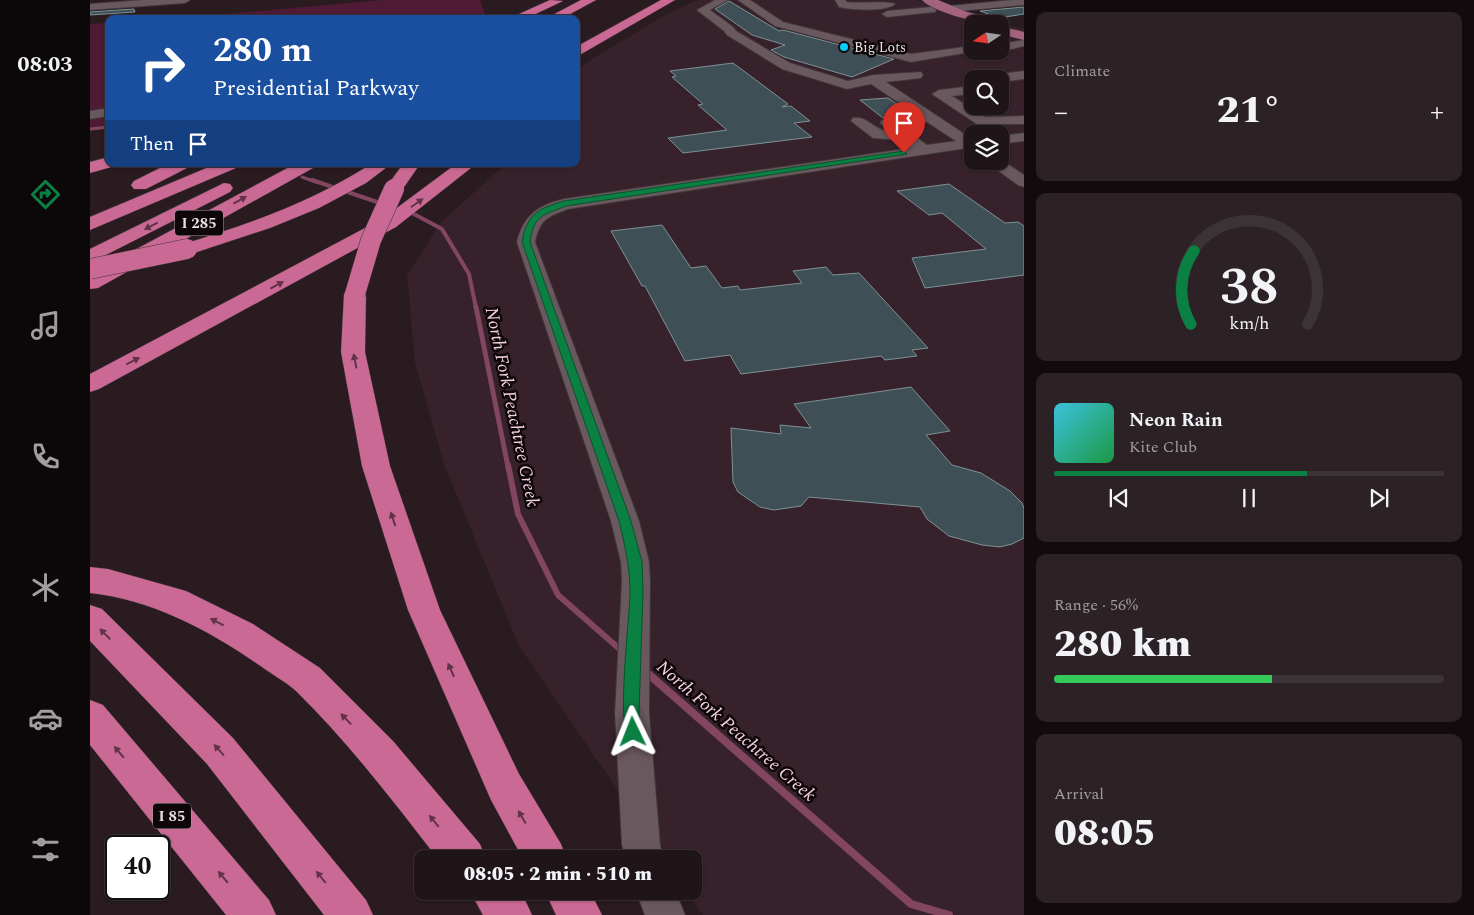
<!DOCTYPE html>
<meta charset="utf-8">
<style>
body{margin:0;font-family:Spectral,serif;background:#2c2125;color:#f1f3f6;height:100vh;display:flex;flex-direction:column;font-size:19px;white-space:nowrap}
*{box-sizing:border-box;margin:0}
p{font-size:16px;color:#a19ea2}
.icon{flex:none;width:28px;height:28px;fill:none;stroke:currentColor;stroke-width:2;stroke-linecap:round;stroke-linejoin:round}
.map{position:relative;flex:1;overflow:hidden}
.details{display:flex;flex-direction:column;gap:12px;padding:12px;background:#110b0d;width:450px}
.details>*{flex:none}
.hud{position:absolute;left:15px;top:15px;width:475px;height:152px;border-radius:10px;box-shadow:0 1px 4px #0004,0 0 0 1px #3c3337;background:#1a4fa0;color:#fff;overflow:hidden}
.needle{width:32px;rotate:257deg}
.fabs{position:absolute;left:874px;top:15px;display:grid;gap:10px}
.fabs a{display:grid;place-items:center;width:45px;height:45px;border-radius:10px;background:#1f1418;box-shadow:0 1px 4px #0004,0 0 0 1px #3c3337;font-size:25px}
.speed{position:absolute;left:15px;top:835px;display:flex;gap:10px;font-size:25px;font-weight:700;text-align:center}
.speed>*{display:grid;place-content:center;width:65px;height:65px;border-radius:50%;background:#1f1418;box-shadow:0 1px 4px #0004,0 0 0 1px #3c3337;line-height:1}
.speed .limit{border:2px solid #111;border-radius:8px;background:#fff;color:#111}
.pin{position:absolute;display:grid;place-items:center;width:42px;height:42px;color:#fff;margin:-51px -21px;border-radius:50% 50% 50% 0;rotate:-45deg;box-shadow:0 0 5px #0007}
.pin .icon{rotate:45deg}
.me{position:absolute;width:55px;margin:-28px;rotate:358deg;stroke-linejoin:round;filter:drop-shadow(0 0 4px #0008)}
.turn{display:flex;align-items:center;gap:18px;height:105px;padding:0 25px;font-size:22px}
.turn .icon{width:65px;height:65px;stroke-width:2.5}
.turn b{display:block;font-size:35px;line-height:42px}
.then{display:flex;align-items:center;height:48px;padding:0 25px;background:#0003;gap:10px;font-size:19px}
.big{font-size:38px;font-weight:800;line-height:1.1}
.details .card{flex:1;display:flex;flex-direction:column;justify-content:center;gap:8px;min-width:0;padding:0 18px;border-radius:10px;background:#2c2125}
.details .dial{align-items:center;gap:0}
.dial svg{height:130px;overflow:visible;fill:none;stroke:#3c3337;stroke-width:7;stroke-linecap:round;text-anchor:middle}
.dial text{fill:#f1f3f6;stroke:none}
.song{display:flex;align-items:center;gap:15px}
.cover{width:60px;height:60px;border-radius:8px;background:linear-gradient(135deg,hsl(190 70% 55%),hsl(140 70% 35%))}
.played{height:5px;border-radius:2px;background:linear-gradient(90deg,#0b8043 65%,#3c3337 65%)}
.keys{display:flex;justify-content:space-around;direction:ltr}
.heat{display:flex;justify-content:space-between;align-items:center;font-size:28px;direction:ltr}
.charge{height:8px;border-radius:4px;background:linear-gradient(90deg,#34c759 56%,#3c3337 0)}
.trip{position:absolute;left:324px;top:850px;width:288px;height:50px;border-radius:10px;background:#1f1418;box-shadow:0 1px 4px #0004,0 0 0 1px #3c3337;font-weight:800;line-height:50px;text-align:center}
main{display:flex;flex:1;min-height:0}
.dock{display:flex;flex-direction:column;width:90px;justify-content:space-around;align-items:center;background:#0c080a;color:#a19ea2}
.dock .icon{width:35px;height:35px}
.dock .active{color:#0b8043}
.dock b{font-size:22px;color:#f1f3f6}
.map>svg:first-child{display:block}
.built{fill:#37222b;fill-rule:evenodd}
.green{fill:#4f1b34}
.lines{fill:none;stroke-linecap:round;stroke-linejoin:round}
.stream-far4{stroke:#824660;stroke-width:3}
.stream-far3{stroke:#824660;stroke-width:4}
.stream-far2{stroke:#824660;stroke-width:5}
.stream-far1{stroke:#824660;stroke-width:6}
.stream{stroke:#824660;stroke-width:8}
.building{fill:#3e4f56;stroke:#7e9198}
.minor-casing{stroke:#41363a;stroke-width:2}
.major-casing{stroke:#41363a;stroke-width:1}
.highway-casing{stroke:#41363a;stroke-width:1}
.minor{fill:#69585e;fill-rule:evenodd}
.major{fill:#a3627e;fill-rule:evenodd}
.highway{fill:#ca6994;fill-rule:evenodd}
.highway-bridge-casing{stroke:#41363a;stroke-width:21;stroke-linecap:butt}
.highway-bridge{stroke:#ca6994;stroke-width:20}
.oneway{fill:#623348}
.route{fill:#0b8043;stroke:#07532c}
.poi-dot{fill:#07cbf9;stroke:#0d070a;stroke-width:2}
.labels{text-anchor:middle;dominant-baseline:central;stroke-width:5;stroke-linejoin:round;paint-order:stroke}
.far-poi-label{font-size:14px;fill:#eadfe3;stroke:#0d070a;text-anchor:start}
.shield{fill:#0d070a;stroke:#a89ea2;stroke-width:1}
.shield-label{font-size:15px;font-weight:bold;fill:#eadfe3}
.water-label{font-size:18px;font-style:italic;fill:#f6cfdd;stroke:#0d070a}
</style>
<main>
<nav class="dock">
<b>08:03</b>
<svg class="icon active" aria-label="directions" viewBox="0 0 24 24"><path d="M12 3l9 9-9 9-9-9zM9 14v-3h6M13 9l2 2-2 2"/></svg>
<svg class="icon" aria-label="music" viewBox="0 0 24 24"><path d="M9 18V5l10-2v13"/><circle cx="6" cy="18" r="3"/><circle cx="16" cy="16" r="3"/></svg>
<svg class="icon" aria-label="phone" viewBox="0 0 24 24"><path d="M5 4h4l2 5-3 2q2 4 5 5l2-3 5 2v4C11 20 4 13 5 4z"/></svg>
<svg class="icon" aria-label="climate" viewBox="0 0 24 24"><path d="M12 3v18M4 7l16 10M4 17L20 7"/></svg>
<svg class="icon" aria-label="car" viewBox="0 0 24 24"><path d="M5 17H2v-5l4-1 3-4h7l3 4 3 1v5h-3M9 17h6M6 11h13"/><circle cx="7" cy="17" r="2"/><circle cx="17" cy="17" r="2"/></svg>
<svg class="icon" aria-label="filters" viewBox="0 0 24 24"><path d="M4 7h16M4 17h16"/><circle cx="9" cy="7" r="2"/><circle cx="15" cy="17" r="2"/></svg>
</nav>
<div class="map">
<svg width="934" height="915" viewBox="0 0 934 915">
<rect width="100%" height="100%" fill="#291b20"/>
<path class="built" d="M 608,0 L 826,0 L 878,17 L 909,24 L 882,24 L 882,51 L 910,51 L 910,24 L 934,29 L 934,915 L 613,915 L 597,891 L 602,891 L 602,859 L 575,859 L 429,646 L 354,464 L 325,362 L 317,275 L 352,221 L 416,164 L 486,164 L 486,71 L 505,57 L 584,10 ZM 882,79 L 910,79 L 910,106 L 882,106 ZM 882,134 L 910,134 L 910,161 L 882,161 Z"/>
<g class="green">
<path d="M 291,0 L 390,0 L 397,19 L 79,19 Z"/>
<path d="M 19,23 L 19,127 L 0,131 L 0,24 Z"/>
</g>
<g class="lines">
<g class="stream-far4">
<path d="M 0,129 L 19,127"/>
<path d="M 212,177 L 226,182"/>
</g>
<g class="stream-far3">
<path d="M 222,180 L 293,204"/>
<path d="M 322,213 L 352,229 L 379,274 L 386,308"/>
</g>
<path class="stream-far2" d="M 386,307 L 418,467"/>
<path class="stream-far1" d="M 418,465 L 428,514 L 468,595 L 533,652"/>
<path class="stream" d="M 555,671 L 821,904 L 859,915"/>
</g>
<g class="building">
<path d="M 639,1 L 689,31 L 693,30 L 804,59 L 762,77 L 694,57 L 681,50 L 695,45 L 662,35 L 625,9 Z"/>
<path d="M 934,7 L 934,14 L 909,18 L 890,11 Z"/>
<path d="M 44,9 L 45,12 L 0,15 L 0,12 Z"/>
<path d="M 643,63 L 698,104 L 692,107 L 701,106 L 720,121 L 704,123 L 722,137 L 593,153 L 578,138 L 637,130 L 608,105 L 613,104 L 582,77 L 586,76 L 580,71 Z"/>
<path d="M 798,98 L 821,114 L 793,118 L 770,100 Z"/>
<path d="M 859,184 L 915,223 L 928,222 L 934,226 L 934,275 L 835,288 L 822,258 L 896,249 L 852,213 L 839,215 L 807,191 Z"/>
<path d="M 572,225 L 601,268 L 616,266 L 632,288 L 648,286 L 650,290 L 712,283 L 703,271 L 736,267 L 743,275 L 769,273 L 838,348 L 822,350 L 827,356 L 795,360 L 791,356 L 651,374 L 640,355 L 595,361 L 555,286 L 552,286 L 521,231 Z"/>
<path d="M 821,387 L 860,431 L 836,435 L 862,465 L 891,473 L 920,491 L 932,503 L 934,508 L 934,538 L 922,544 L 910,547 L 892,545 L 859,536 L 837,519 L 830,507 L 719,497 L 711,506 L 684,510 L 670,507 L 648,492 L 643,482 L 641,428 L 691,434 L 690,425 L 721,428 L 704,404 Z"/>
</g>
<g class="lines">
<defs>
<g id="minor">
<path d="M 53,0 L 100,0 L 95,3 L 0,10 L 0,4 Z"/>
<path d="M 625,0 L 638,0 L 620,10 L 643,27 L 646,31 L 700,63 L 758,81 L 783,75 L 831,72 L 833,75 L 831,78 L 796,82 L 882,139 L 882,149 L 877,148 L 478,209 C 457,217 450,219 445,242 L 549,521 L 559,562 L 560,581 L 559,713 L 570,845 L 574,859 L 536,859 L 532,845 L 525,713 L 532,581 L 531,562 L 521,521 L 427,242 C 433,216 448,205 474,199 L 821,148 L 811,140 L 783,138 L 761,121 L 763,118 C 777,115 785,131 799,131 L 790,123 L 792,120 L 827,115 L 781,84 L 757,89 L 692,69 L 637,35 L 634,31 L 607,10 ZM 837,122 L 866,141 L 837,145 L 810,125 Z"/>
<path d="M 648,0 L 660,0 L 693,22 L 821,54 L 882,46 L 882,51 L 887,51 L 821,62 L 685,26 Z"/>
<path d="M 745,0 L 755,0 L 757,2 C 768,4 798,0 805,4 C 796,12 762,10 749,7 Z"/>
<path d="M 922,0 L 934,0 L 934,5 L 859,12 L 854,9 L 859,6 Z"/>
<path d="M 841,7 L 846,10 L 845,12 L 797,17 L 792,14 L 797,11 Z"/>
<path d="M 934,40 L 934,46 L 910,52 L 909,51 L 910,44 Z"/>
<path d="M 934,71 L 934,79 L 910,82 L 910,79 L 895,79 L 901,75 Z"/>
<path d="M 882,86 L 882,94 L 862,96 L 895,117 L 934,116 L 934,124 L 887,124 L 842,94 L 849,90 Z"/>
<path d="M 19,108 L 19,116 L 0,119 L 0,111 Z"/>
<path d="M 934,133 L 934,141 L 910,144 L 910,136 Z"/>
<path d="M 910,159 L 934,175 L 934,187 L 928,185 L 895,161 L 910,161 Z"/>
<path d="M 546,891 L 585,891 L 595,915 L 555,915 Z"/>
</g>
<path id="major" d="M 832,0 L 848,0 L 877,12 L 914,21 L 916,24 L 913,27 L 934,32 L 934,40 L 910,34 L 910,24 C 892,24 844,13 832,0 Z"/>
<g id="highway">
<path d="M 460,0 L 473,1 L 435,19 L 418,19 Z"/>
<path d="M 491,0 L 506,0 L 471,19 L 455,19 Z"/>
<path d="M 571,0 L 585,0 L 486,57 L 486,47 Z"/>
<path d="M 19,157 L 19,164 L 26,164 L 25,166 L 0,173 L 0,162 Z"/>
<path d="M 78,164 L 100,164 L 97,168 L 56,189 L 44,189 L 41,185 L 44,181 Z"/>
<path d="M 126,164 L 149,164 L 146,168 L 0,230 L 0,217 Z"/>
<path d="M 205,164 L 226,164 L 223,168 L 8,288 L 0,289 L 0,274 Z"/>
<path d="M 281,164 L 301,164 L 276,183 L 229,208 L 180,228 L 104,253 L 97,255 L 90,253 L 87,249 L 90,245 C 157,225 222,202 281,164 Z"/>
<path d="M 313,164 L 330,164 L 310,193 L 298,193 L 295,189 Z"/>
<path d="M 366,164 L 386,164 L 306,227 L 9,389 L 0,392 L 0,374 L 292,219 Z"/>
<path d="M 134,183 L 140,184 L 143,188 L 140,192 L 0,263 L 0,249 Z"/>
<path d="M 265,287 L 273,289 L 276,294 L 275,352 L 300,466 L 350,610 L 429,774 L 471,844 L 477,859 L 433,859 L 401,800 L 318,610 L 272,466 L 251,352 L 254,294 L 257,289 Z"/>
<path d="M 0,567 L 18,569 L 96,591 L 163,624 L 230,668 L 303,741 L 390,844 L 396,859 L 348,859 C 303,801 259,743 206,691 C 196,682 183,675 172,667 C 120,631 64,600 0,593 Z"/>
<path d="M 0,605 L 12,609 L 143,738 L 276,900 L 283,915 L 234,915 L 117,764 L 0,641 Z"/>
<path d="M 0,700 L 13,705 L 179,900 L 186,915 L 136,915 L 0,745 Z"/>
<path d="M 380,891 L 429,891 L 435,900 L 442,915 L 393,915 Z"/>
<path d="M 455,891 L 500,891 L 512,915 L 466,915 Z"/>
</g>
</defs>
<use href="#minor" class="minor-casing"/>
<use href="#major" class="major-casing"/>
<use href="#highway" class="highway-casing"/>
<use href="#minor" class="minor"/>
<use href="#major" class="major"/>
<use href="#highway" class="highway"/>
<defs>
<g id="highway-bridge">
<path d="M 0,269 L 97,249"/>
<path d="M 265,294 L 281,240 L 304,189"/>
</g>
</defs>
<use href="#highway-bridge" class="highway-bridge-casing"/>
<use href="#highway-bridge" class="highway-bridge"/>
</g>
<defs><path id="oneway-solid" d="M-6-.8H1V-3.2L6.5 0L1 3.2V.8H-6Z" transform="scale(1.25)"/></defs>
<g class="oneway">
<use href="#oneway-solid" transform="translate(150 200) rotate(-29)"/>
<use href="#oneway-solid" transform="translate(327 203) rotate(-35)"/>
<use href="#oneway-solid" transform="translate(61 226) rotate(153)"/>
<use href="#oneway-solid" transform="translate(187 285) rotate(-28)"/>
<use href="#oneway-solid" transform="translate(43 361) rotate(-27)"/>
<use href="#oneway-solid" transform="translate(265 361) rotate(-101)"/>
<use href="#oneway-solid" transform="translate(303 519) rotate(-108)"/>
<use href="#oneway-solid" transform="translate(127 622) rotate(-153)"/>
<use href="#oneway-solid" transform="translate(15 634) rotate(-135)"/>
<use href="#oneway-solid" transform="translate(361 670) rotate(-114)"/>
<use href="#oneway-solid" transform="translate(256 719) rotate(-134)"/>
<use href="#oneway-solid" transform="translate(129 750) rotate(-132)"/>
<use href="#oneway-solid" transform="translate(29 752) rotate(-130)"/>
<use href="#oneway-solid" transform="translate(432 817) rotate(-120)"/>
<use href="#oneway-solid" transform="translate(344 821) rotate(-129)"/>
<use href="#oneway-solid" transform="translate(133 877) rotate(-130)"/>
<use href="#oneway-solid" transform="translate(231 877) rotate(-129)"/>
</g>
<path class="route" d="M 814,151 L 817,154 L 476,206 C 452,216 444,215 440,242 L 541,521 L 552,562 L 553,592 L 549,713 L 551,732 L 548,737 L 543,739 L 537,737 C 528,714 539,623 540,594 C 540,568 535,545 529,521 L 432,242 C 437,214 447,209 474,201 Z"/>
<circle class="poi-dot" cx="754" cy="47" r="5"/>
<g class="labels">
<g class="far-poi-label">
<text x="764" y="47">Big Lots</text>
</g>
<g class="shield">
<rect x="85" y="210.5" width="48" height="25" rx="4"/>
<rect x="63" y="803.5" width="38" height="25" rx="4"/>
</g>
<g class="shield-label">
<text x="109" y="223">I 285</text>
<text x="82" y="816">I 85</text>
</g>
<g class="water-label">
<text transform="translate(422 407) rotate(78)">North Fork Peachtree Creek</text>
<text transform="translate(646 731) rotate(41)">North Fork Peachtree Creek</text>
</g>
</g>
</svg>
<div class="fabs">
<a><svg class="needle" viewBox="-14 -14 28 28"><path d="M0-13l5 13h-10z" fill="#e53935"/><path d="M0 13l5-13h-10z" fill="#a19ea2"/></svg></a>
<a><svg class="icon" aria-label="search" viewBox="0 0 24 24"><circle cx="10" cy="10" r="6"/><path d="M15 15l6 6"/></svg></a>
<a><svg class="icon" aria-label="layers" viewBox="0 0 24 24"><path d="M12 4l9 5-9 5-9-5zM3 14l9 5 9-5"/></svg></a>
</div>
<div class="speed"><div class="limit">40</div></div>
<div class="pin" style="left:814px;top:153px;background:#d93025"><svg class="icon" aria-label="arrive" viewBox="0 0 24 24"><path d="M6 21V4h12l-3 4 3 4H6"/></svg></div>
<svg class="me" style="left:543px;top:732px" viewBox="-20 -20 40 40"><path d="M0-17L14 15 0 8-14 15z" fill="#0b8043" stroke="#fff" stroke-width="4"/></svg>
<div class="trip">08:05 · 2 min · 510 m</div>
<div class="hud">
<div class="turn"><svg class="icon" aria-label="right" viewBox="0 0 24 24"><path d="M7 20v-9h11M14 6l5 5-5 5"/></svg><div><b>280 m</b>Presidential Parkway</div></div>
<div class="then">Then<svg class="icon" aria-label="arrive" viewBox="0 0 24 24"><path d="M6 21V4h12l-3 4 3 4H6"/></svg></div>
</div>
</div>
<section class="details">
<div class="card"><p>Climate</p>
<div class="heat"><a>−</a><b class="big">21°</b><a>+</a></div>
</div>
<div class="card dial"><svg viewBox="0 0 100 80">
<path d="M14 69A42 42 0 1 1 86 69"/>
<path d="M14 69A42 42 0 0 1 16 24" stroke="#0b8043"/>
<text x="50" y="56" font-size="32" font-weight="700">38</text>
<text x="50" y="72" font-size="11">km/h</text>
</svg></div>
<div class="card">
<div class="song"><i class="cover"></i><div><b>Neon Rain</b><p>Kite Club</p></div></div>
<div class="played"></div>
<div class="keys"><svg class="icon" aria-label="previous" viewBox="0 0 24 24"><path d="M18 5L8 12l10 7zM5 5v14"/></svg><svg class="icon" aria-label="pause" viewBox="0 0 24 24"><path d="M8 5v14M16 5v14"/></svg><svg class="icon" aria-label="next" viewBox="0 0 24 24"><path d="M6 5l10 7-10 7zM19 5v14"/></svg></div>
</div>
<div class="card"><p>Range · 56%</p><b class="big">280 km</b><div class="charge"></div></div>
<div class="card"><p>Arrival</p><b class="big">08:05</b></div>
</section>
</main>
